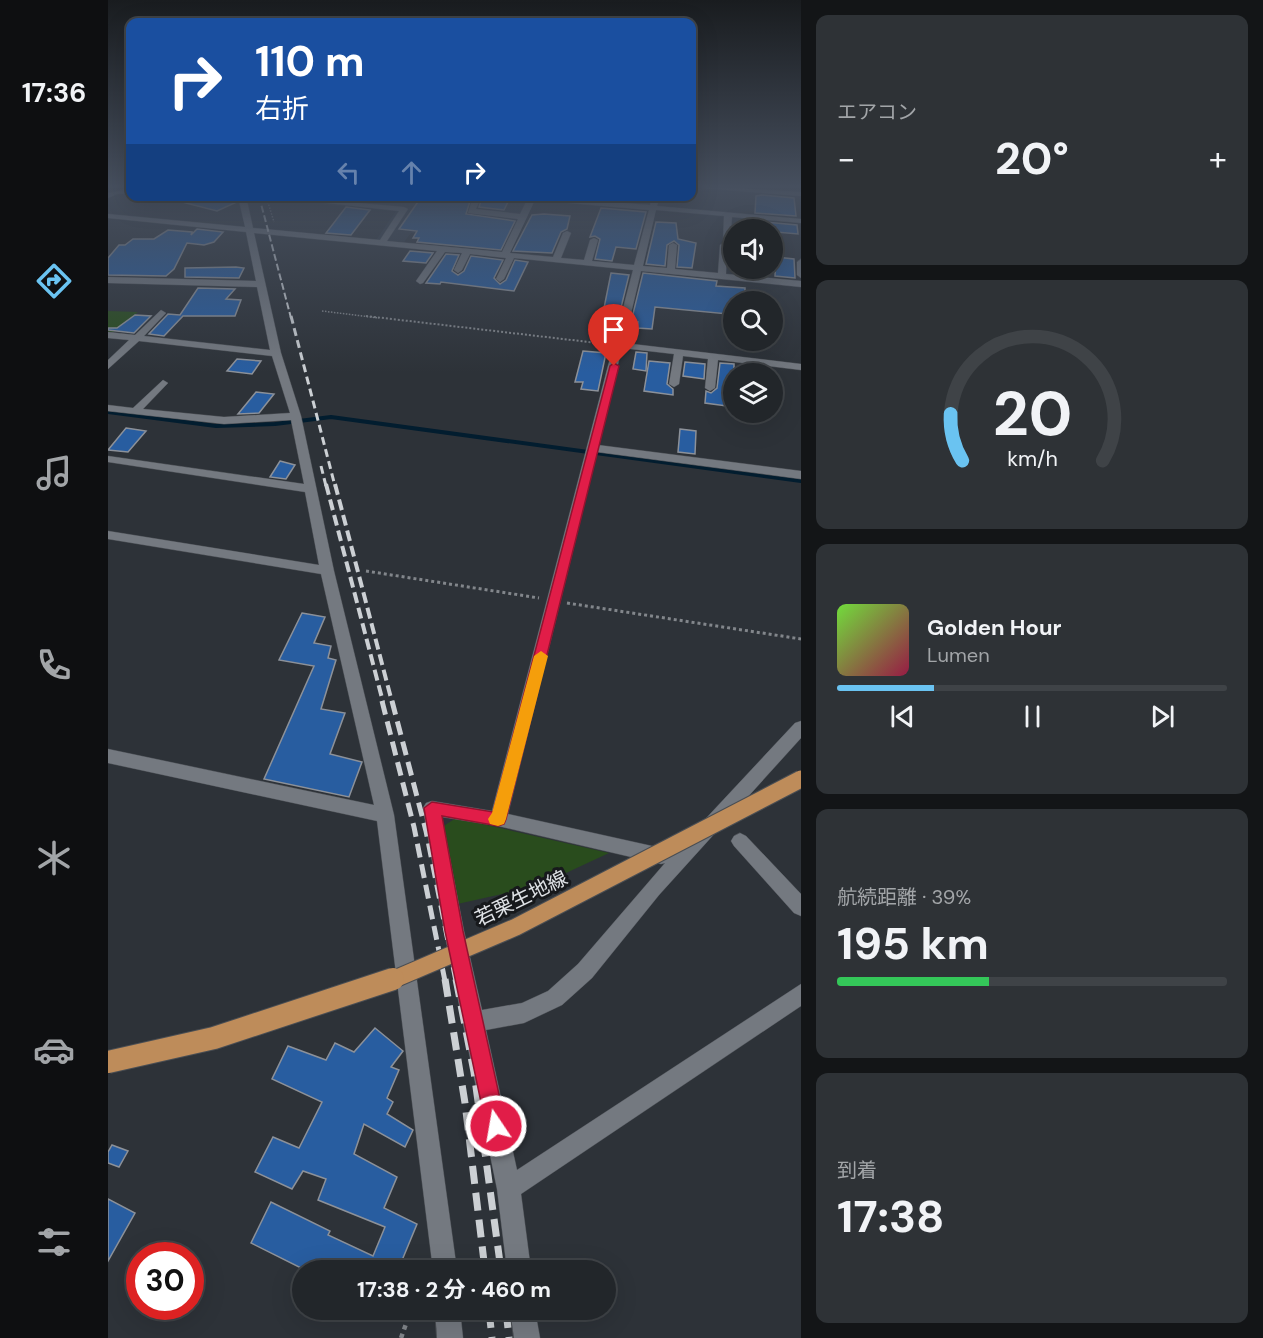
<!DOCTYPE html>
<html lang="ja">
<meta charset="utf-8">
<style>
body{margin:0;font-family:"DM Sans","Noto Sans JP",sans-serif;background:#2e3236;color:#f1f3f6;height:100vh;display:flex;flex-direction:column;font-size:22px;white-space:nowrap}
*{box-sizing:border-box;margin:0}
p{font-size:20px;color:#a2a5a8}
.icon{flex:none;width:33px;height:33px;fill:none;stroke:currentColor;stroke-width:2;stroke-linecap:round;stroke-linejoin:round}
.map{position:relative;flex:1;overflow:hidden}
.side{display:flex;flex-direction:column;gap:15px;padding:15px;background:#131517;width:462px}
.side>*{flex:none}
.hud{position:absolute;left:18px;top:18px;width:570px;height:183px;border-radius:12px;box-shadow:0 6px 24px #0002,0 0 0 2px #3f4347;background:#1a4fa0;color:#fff;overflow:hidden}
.fabs{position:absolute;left:615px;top:219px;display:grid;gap:12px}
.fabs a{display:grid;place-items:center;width:60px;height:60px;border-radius:50%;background:#22262a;box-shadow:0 6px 24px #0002,0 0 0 2px #3f4347;font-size:30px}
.speed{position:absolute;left:18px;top:1242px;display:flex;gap:12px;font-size:30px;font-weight:700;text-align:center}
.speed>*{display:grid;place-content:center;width:78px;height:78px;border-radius:50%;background:#22262a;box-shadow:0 6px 24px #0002,0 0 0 2px #3f4347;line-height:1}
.speed .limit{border:9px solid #d22;background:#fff;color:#111}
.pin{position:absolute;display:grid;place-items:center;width:51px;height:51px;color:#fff;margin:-62px -26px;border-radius:50% 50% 50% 0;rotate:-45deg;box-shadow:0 0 6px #0007}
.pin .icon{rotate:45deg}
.me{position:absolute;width:66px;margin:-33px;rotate:348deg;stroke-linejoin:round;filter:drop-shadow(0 0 4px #0008)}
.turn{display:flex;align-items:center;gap:21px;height:126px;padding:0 30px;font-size:27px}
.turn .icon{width:78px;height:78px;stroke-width:2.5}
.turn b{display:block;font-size:42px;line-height:51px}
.lanes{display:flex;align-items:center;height:57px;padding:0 30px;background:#0003;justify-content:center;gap:30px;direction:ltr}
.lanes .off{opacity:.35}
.big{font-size:45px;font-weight:700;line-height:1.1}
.side .card{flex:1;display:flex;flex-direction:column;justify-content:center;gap:9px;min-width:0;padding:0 21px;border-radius:12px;background:#2e3236}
.side .dial{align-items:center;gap:0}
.dial svg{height:156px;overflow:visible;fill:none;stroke:#3f4347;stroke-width:7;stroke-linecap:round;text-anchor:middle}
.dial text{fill:#f1f3f6;stroke:none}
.song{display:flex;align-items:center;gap:18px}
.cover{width:72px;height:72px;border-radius:9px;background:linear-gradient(135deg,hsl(100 70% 55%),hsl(340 70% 35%))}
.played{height:6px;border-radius:3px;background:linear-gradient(90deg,#6ac3f1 25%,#3f4347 25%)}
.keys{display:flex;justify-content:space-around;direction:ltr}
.heat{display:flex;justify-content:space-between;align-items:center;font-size:33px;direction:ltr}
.charge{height:9px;border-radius:4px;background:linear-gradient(90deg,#34c759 39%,#3f4347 0)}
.trip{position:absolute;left:184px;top:1260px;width:324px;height:60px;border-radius:30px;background:#22262a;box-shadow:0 6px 24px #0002,0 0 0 2px #3f4347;font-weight:700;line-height:60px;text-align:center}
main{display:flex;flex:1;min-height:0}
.tab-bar{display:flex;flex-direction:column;width:108px;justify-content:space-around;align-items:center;background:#0e0f11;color:#a2a5a8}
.tab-bar .icon{width:42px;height:42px}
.tab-bar .active{color:#6ac3f1}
.tab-bar b{font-size:27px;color:#f1f3f6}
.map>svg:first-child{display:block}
.built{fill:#333b46}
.green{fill:#294c1d}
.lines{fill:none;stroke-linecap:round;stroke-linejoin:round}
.stream{stroke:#021d2f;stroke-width:4}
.building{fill:#285da0;stroke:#8c9199;stroke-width:1.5}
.minor-casing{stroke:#4a4e53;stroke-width:1}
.path-far3{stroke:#82868b;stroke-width:1.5;stroke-dasharray:1.5 1.5;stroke-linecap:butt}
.path-far2{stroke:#82868b;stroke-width:2;stroke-dasharray:2 2;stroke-linecap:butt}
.path-far1{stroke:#82868b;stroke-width:3;stroke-dasharray:3 3;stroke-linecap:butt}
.path{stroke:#82868b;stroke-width:4.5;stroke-dasharray:4.5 4.5;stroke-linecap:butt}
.minor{fill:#747980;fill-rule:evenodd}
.rail-far4{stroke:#ccd0d4;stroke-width:2;stroke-dasharray:7 3;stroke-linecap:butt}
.rail-far3{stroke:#ccd0d4;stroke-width:3;stroke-dasharray:8 4.5;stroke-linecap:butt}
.rail-far2{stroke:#ccd0d4;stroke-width:4;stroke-dasharray:11 5;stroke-linecap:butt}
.rail-far1{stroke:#ccd0d4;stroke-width:5;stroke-dasharray:14 7;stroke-linecap:butt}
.rail{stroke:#ccd0d4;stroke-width:7;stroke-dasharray:18 9;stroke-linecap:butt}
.major-bridge-far1-casing{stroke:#4a4e53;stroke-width:19;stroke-linecap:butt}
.major-bridge-casing{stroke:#4a4e53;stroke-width:24;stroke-linecap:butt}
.major-bridge-far1{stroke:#be8c5a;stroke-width:17}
.major-bridge{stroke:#be8c5a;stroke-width:22}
.route{fill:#e11d48;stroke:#92132f;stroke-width:1.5}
.slow{fill:#f59e0b}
.labels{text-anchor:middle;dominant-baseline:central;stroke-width:6;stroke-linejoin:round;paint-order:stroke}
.near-street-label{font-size:20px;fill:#e0e3e7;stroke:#17191c}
</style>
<main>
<nav class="tab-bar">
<b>17:36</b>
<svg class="icon active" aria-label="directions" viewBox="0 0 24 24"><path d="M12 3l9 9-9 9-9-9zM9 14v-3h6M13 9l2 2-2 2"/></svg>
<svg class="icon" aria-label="music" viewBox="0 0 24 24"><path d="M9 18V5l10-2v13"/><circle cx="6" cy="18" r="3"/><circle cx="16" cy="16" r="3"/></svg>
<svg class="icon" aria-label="phone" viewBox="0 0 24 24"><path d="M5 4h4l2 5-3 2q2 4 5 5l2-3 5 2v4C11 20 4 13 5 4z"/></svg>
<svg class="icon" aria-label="climate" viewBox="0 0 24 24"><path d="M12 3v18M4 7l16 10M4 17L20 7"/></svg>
<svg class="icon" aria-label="car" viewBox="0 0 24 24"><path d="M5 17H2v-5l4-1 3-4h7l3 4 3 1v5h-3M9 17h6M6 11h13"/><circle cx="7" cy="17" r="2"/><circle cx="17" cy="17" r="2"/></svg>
<svg class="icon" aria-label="filters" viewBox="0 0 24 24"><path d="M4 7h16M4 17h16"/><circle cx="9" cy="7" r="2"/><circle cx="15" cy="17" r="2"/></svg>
</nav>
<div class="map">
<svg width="693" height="1338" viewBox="0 0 693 1338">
<rect width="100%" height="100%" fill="#2d3238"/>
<path class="built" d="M 174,196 L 421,197 L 408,224 L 392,222 L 382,241 L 303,233 L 296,242 L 268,240 L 288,211 L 170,201 Z"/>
<g class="green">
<path d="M 0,311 L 30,312 L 4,333 L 0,332 Z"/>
<path d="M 348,818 L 501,853 L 430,886 L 345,905 L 331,829 Z"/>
</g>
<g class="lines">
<path class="stream" d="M 0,412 L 108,426 L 167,424 L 223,417 L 693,481"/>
</g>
<g class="building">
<path d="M 654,195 L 686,198 L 688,216 L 647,213 L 648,196 Z"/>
<path d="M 71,196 L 109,196 L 129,202 L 109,211 L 70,201 Z"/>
<path d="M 314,196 L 403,196 L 396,210 L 371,207 L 373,201 L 363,198 L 358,214 L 407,221 L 393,250 L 309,242 L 311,238 L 305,238 L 309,231 L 291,229 Z"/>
<path d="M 238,207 L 262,210 L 243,235 L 218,233 Z"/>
<path d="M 493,208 L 538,212 L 528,249 L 508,247 L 504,261 L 487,259 L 492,239 L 487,236 L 482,237 Z"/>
<path d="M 436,214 L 462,216 L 459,229 L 453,232 L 444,253 L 405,251 L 424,215 Z"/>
<path d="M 646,221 L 689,225 L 690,234 L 646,230 Z"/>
<path d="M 548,222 L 568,223 L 570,239 L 588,243 L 584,268 L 569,267 L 571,245 L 566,241 L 559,245 L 557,266 L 538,264 Z"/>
<path d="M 89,229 L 115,232 L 106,242 L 96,245 L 79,243 L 66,269 L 58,276 L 0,275 L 0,258 L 11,245 L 17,245 L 25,239 L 46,239 L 60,230 L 84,232 L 83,235 Z"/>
<path d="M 302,251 L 325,253 L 318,263 L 295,261 Z"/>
<path d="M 338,254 L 351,255 L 344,271 L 350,275 L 356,271 L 363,256 L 395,260 L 386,278 L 392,284 L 398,280 L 407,260 L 420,262 L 406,291 L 333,282 L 332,284 L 318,283 Z"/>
<path d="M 668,257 L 686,259 L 687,278 L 667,276 Z"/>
<path d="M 77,268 L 128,267 L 136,268 L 131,278 L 77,277 Z"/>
<path d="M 503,273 L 521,275 L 510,320 L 494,318 Z"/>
<path d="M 535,273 L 609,281 L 608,286 L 637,288 L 637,302 L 626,302 L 626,306 L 620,305 L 620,314 L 547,307 L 544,329 L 529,328 L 530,322 L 523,322 Z"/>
<path d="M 90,288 L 127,289 L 118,299 L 133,300 L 127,316 L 75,316 L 56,336 L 41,334 L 60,314 L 72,315 Z"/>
<path d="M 27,315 L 43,316 L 26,333 L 0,330 L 0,328 L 9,328 Z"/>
<path d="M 475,351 L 498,353 L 490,391 L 473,389 L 475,382 L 467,382 Z"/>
<path d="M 528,352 L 539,353 L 538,371 L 525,369 Z"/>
<path d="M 129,359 L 153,361 L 144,374 L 119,371 Z"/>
<path d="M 541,361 L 562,363 L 559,384 L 565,389 L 565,395 L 536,391 Z"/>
<path d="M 577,362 L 597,364 L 596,379 L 575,376 Z"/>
<path d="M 612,363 L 626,364 L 626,407 L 597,403 L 598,391 L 603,393 L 609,388 Z"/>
<path d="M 148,392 L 166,394 L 151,413 L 130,414 Z"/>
<path d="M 18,428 L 38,431 L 20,452 L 0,450 Z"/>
<path d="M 572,429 L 588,431 L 587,454 L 570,452 Z"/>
<path d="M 172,461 L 187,465 L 178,479 L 162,477 Z"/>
<path d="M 194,613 L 217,617 L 206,643 L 223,646 L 220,658 L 228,660 L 213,709 L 237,713 L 222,754 L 254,762 L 241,797 L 156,779 L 206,666 L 171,660 Z"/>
<path d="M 267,1028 L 295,1051 L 283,1067 L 291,1070 L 279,1098 L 285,1102 L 279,1114 L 305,1130 L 297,1147 L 256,1124 L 246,1154 L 289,1177 L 276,1208 L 309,1224 L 290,1270 L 197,1270 L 143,1243 L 163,1202 L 222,1231 L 220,1235 L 265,1256 L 277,1227 L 210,1200 L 218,1179 L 195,1171 L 184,1189 L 147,1172 L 165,1137 L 191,1148 L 214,1102 L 164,1079 L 180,1046 L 218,1060 L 227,1043 L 246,1052 Z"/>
<path d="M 4,1145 L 20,1151 L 11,1167 L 0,1163 L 0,1152 Z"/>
<path d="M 0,1199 L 27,1213 L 0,1261 Z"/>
</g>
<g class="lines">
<defs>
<g id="minor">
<path d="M 589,186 L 693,192 L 693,196 L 593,188 Z"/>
<path d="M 22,189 L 22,193 L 9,194 L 0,198 L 0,193 Z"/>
<path d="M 50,196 L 68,199 L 64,201 Z"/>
<path d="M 130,196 L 138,196 L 145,228 L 272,240 L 291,211 L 191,200 L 195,198 L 296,207 L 300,209 L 279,241 L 394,252 L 410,219 L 360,213 L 364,200 L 371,202 L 368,209 L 412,214 L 421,196 L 542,205 L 544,196 L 552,196 L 549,206 L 693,219 L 693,223 L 624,217 L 622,241 L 619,243 L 618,274 L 693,281 L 693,287 L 533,271 L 516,343 L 693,364 L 693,370 L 610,360 L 607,388 L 602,391 L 597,388 L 600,359 L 575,356 L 571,384 L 566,387 L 561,384 L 566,354 L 514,348 L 490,445 L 693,471 L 693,479 L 489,452 L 400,814 L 553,848 L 559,850 L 561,858 L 687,723 L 693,721 L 693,738 L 551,895 L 484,978 L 454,1005 L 416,1023 L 378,1030 L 409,1170 L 693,984 L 693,1006 L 413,1194 L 423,1270 L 399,1270 L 389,1189 L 336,931 L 315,808 L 318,803 L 324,801 L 384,811 L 525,270 L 406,258 L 396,279 L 392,282 L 388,279 L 398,258 L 362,254 L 354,270 L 350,273 L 346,270 L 354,253 L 337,252 L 315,283 L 312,284 L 308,281 L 329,251 L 146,233 L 173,353 L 193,416 L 226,571 L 286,815 L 349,1270 L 325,1270 L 269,821 L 0,763 L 0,749 L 266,805 L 213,574 L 0,539 L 0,531 L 211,565 L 197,492 L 0,462 L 0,456 L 196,484 L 183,420 L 116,424 L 0,411 L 0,405 L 25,408 L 55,380 L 60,383 L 35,409 L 116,417 L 182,413 L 164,356 L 31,341 L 0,369 L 0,360 L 21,340 L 0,338 L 0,332 L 27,335 L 53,310 L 58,313 L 36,336 L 162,350 L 149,287 L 0,283 L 0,277 L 148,281 L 138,232 L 0,218 L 0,214 L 137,227 ZM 427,200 L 541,210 L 526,265 L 484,261 L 490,240 L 486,238 L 482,240 L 476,260 L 453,258 L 463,233 L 459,231 L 455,233 L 445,257 L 402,253 ZM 548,210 L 616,216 L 615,243 L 612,245 L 610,273 L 567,269 L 569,245 L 565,243 L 561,245 L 559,268 L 535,266 ZM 334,817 L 390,826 L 553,864 L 557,863 L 470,964 L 440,991 L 414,1003 L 374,1010 L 356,931 Z"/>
<path d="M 693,259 L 693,278 L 689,275 L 689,262 Z"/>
<path d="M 632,833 L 638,836 L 693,894 L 693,916 L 686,913 L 626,846 L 623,841 L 626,836 Z"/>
<path d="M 327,1310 L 352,1310 L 355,1338 L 329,1338 Z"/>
<path d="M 402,1310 L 427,1310 L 432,1338 L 406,1338 Z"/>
</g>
</defs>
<use href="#minor" class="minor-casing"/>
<g class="path-far3">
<path d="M 158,196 L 166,222"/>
<path d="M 214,311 L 271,318"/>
</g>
<path class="path-far2" d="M 258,316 L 498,344"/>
<g class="path-far1">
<path d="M 258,571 L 431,598"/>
<path d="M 459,603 L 693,639"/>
</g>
<path class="path" d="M 293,1338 L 303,1310"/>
<use href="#minor" class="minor"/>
<path class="rail-far4" d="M 151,196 L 183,318"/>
<g class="rail-far3">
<path d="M 183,316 L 227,486"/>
<path d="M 213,466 L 218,486"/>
</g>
<g class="rail-far2">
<path d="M 218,484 L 275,702"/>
<path d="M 227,484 L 284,702"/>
</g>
<g class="rail-far1">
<path d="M 274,701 L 306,827 L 337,981"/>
<path d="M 284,701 L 318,831 L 348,981"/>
</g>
<g class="rail">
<path d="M 337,979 L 357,1103 L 377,1270"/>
<path d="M 348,979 L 366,1072 L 393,1270"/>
<path d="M 381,1310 L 384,1338"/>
<path d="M 398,1310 L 401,1338"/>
</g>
<defs>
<path id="major-bridge-far1" d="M 282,981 L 408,927 L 693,779"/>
<path id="major-bridge" d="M 0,1062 L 106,1038 L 285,979"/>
</defs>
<use href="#major-bridge-far1" class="major-bridge-far1-casing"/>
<use href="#major-bridge" class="major-bridge-casing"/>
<use href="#major-bridge-far1" class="major-bridge-far1"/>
<use href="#major-bridge" class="major-bridge"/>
</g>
<linearGradient id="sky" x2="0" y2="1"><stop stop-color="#191c1f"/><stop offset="0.5" stop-color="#464f5e"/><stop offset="1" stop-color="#464f5e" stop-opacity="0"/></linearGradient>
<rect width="693" height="373" fill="url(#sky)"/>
<path class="route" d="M 506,363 L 511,366 L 398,819 L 396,824 L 390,826 L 334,816 L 355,931 L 398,1126 L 395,1134 L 388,1137 L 381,1134 L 378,1126 L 337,931 L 316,808 L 324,802 L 385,812 L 502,366 Z"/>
<path class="slow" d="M 433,651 L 440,656 L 398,819 L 396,824 L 390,826 L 382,824 L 380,819 L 384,813 L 426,656 Z"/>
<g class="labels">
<g class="near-street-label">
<text transform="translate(413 898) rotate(-26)">若栗生地線</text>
</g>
</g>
</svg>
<div class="fabs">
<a><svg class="icon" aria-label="sound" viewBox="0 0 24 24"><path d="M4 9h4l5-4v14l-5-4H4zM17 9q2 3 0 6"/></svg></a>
<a><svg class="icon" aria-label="search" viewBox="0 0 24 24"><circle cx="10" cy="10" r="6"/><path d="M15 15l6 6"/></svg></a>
<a><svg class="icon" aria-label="layers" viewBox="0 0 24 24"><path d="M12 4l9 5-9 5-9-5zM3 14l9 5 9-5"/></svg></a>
</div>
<div class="speed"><div class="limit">30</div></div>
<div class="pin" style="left:506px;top:366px;background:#d93025"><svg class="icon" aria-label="arrive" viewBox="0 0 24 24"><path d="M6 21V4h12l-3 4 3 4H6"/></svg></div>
<svg class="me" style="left:388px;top:1126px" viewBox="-20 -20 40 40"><circle r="17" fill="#e11d48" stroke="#fff" stroke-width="3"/><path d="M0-11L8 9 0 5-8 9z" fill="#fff"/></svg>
<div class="trip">17:38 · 2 分 · 460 m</div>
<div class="hud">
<div class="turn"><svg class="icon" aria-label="right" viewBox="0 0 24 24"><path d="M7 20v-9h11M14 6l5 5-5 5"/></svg><div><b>110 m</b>右折</div></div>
<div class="lanes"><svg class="icon off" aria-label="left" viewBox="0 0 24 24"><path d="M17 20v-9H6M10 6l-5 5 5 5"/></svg><svg class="icon off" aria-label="ahead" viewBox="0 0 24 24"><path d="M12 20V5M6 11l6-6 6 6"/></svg><svg class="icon" aria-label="right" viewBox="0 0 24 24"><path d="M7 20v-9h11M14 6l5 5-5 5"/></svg></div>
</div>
</div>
<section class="side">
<div class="card"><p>エアコン</p>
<div class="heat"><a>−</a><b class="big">20°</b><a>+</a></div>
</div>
<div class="card dial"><svg viewBox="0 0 100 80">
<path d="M14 69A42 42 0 1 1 86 69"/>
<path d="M14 69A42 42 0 0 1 8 45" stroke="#6ac3f1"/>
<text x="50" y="56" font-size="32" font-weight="700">20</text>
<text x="50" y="72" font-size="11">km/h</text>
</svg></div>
<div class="card">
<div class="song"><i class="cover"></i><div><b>Golden Hour</b><p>Lumen</p></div></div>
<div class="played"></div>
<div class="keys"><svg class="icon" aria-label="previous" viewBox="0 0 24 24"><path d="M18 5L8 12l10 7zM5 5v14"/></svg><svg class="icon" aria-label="pause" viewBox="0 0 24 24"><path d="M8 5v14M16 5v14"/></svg><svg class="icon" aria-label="next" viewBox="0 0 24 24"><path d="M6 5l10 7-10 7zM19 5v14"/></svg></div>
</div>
<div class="card"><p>航続距離 · 39%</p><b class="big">195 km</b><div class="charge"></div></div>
<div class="card"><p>到着</p><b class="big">17:38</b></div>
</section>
</main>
